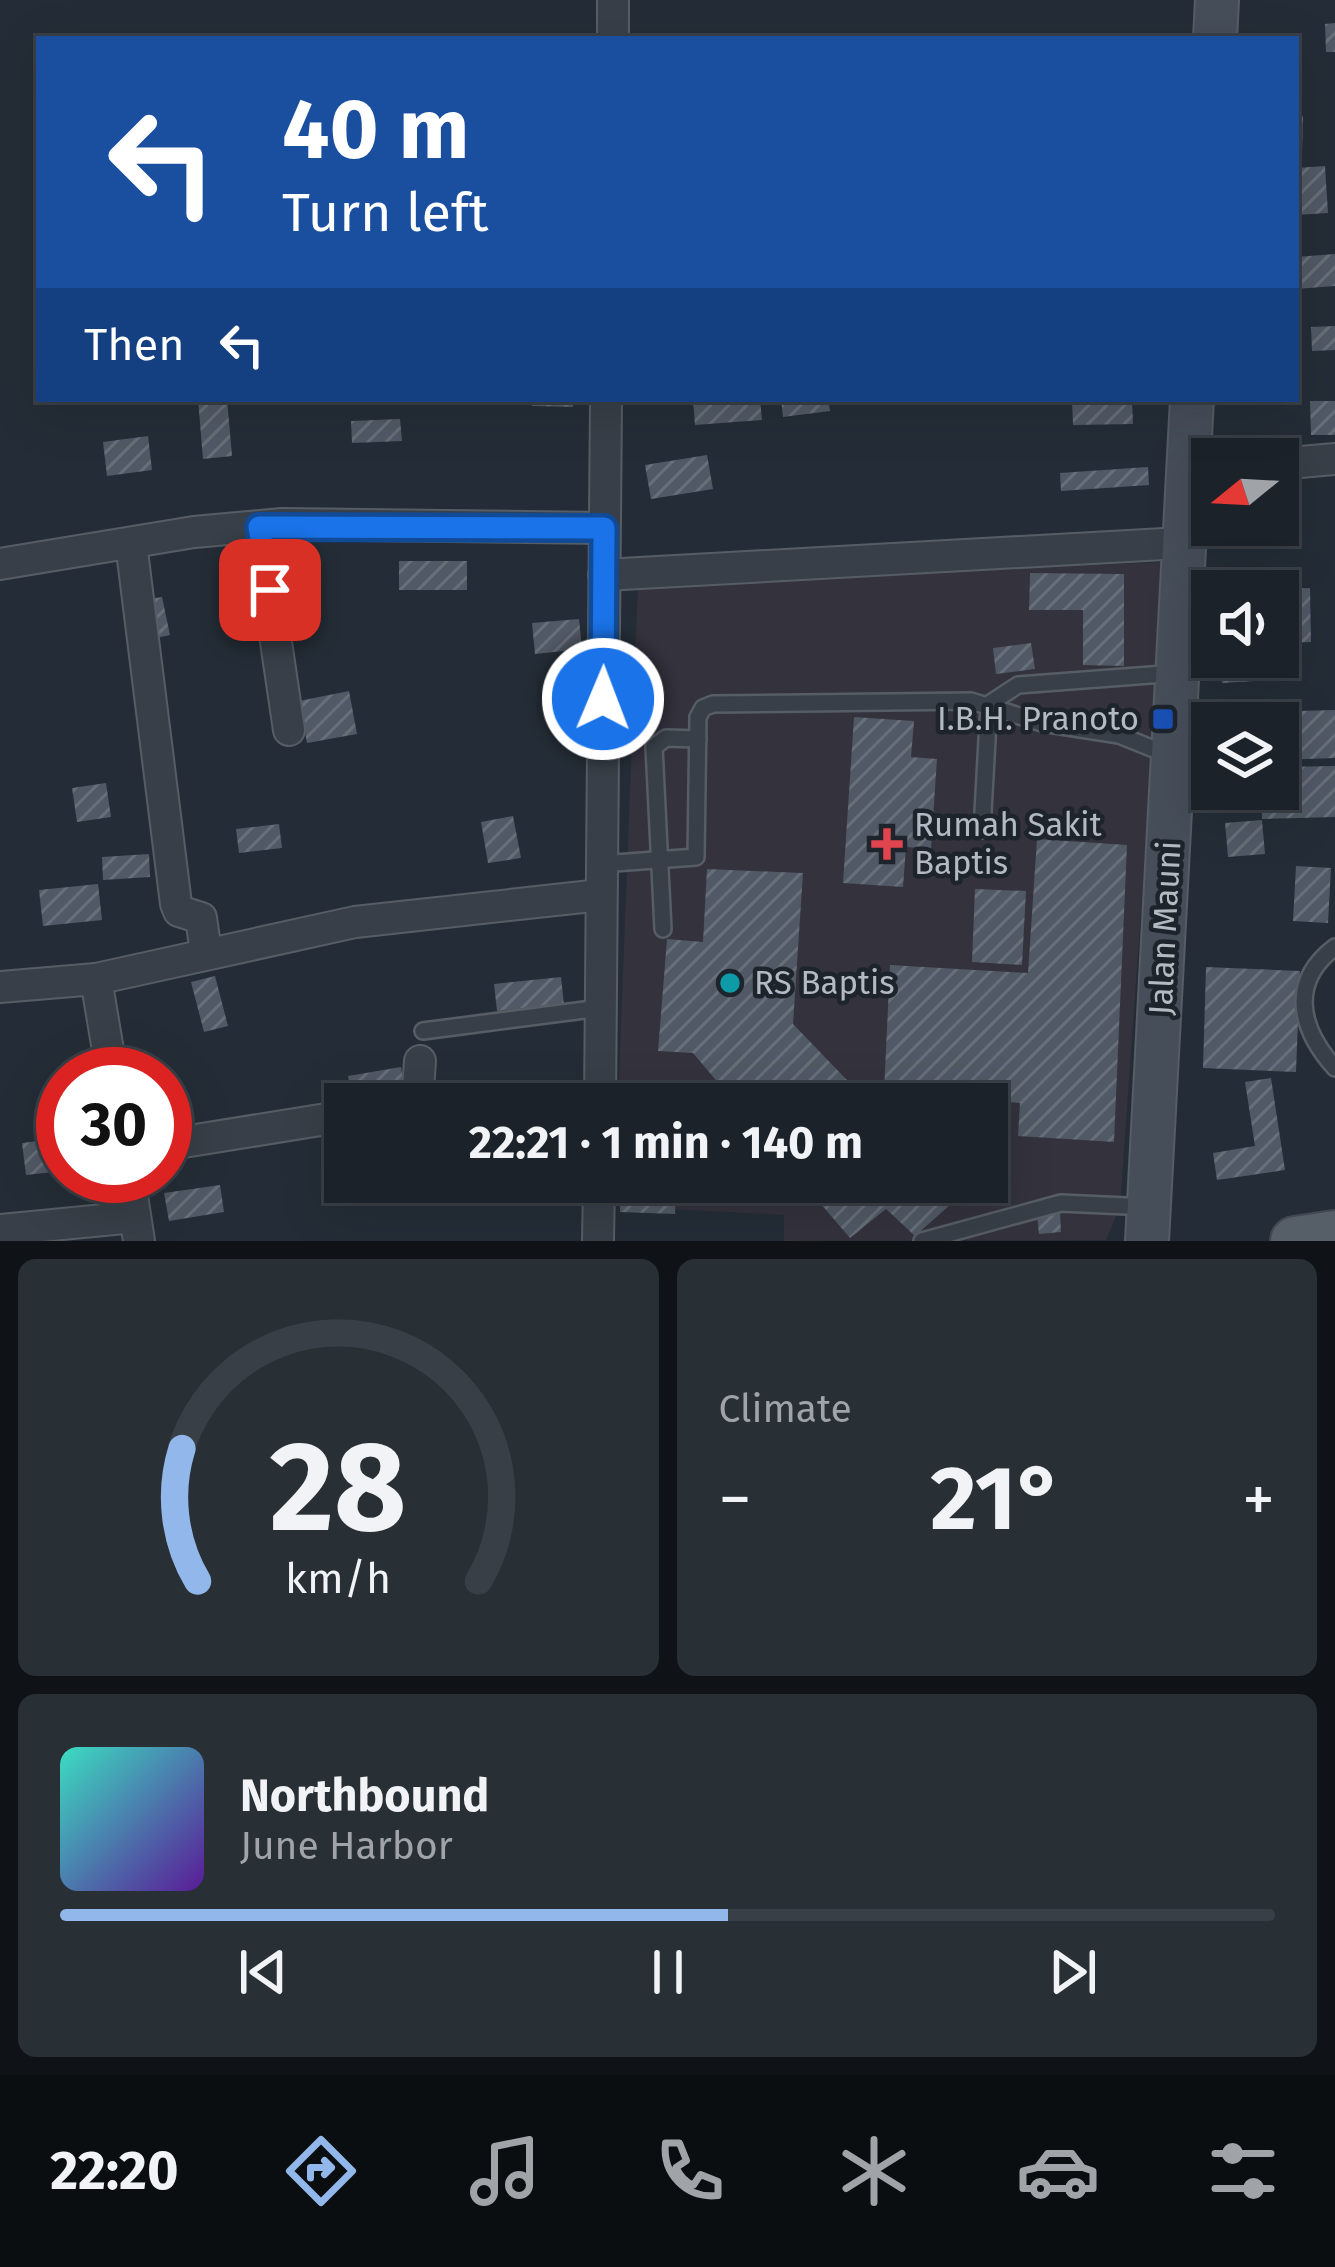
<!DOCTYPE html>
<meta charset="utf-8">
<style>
body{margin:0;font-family:"Fira Sans",sans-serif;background:#282f35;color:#f1f3f6;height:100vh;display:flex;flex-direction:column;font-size:45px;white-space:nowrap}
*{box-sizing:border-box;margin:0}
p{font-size:39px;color:#a0a4a8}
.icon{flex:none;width:66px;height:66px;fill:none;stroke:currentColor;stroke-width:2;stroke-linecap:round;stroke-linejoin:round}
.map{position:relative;height:1241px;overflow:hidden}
.panel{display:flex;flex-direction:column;gap:18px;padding:18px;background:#0f1317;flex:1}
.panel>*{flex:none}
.top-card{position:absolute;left:36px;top:36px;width:1263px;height:366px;border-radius:0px;box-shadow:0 12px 48px #0002,0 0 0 3px #393f46;background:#1a4fa0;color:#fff;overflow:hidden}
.needle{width:78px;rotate:252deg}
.buttons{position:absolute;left:1191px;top:438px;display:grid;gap:24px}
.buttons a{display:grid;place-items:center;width:108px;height:108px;border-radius:0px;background:#1b2229;box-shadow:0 12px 48px #0002,0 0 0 3px #393f46;font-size:60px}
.speed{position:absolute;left:36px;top:1047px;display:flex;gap:24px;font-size:60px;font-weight:700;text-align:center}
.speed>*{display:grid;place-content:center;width:156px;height:156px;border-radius:50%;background:#1b2229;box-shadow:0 12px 48px #0002,0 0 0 3px #393f46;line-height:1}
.speed .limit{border:18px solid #d22;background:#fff;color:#111}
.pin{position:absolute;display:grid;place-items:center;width:102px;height:102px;color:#fff;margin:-51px;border-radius:24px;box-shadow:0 6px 18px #0006}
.me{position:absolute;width:132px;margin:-66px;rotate:1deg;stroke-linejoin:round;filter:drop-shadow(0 0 9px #0008)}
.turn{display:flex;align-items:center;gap:42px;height:252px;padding:0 48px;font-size:54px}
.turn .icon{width:156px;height:156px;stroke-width:2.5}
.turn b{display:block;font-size:84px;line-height:102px}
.then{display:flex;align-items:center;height:114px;padding:0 48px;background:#0003;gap:24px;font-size:45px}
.big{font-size:90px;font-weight:700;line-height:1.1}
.panel .tile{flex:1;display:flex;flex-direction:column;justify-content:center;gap:18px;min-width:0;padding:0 42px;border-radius:18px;background:#282f35}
.panel .dial{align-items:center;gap:0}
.dial svg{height:312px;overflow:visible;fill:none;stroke:#393f46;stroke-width:7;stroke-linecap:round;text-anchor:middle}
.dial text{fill:#f1f3f6;stroke:none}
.song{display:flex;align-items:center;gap:36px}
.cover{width:144px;height:144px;border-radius:18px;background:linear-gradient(135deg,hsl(170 70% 55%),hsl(270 70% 35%))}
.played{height:12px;border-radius:6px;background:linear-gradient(90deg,#92b7ea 55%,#393f46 55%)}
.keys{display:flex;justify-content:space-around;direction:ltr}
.heat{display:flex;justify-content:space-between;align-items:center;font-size:66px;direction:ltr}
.panel .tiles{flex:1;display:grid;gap:18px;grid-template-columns:1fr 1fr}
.tile:last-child{grid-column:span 2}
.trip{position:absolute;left:324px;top:1083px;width:684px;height:120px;border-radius:0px;background:#1b2229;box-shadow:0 12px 48px #0002,0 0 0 3px #393f46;font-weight:700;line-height:120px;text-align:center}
.menu{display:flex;height:192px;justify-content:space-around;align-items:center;background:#0b0e10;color:#a0a4a8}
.menu .icon{width:84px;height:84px}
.menu .current{color:#92b7ea}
.menu b{font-size:54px;color:#f1f3f6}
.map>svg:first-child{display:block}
.medical{fill:#33323d}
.building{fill:url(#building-hatch)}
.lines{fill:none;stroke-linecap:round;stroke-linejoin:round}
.service-casing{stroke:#565d65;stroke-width:20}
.minor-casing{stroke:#565d65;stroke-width:34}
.secondary-casing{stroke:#565d65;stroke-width:46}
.primary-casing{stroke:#414851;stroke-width:52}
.service{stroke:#383f48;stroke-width:15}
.minor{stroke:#383f48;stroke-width:30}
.secondary{stroke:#464e5a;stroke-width:42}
.primary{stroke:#565e67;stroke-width:48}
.route-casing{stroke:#114b97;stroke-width:30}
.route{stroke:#1a73e8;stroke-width:21}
.transit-dot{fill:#1a4fb4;stroke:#1d242c;stroke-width:4.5}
.health-dot{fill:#e0444e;stroke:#1d242c;stroke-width:4.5}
.culture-dot{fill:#0f9aa8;stroke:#1d242c;stroke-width:4.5}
.labels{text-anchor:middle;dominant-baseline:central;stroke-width:9;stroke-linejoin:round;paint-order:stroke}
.poi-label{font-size:33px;fill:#b3bac4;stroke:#1d242c;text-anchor:start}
.street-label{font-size:33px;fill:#b3bac4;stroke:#1d242c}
</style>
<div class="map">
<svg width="1335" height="1241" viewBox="0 0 1335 1241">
<defs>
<pattern id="building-hatch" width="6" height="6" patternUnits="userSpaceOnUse" patternTransform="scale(3)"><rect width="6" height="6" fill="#505965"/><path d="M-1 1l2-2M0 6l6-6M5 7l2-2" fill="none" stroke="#676f79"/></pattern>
</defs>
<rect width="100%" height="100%" fill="#242d37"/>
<path class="medical" d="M 1166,562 L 1120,1206 L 1106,1240 L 784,1241 L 784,1215 L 614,1206 L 615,1182 L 987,1182 L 987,1104 L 618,1104 L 638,583 Z"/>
<g class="building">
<path d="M 1335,23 L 1335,52 L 1326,52 L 1325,24 Z"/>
<path d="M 1296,116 L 1303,116 L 1302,155 L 1296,155 Z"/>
<path d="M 1325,166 L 1328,213 L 1296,215 L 1296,168 Z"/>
<path d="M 1335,254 L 1335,286 L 1296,289 L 1296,257 Z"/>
<path d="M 1335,326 L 1335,350 L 1312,351 L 1311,327 Z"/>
<path d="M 198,399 L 227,399 L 232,456 L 203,459 Z"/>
<path d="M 532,399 L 573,399 L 573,407 L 532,406 Z"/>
<path d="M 693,399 L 760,399 L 762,420 L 695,425 Z"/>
<path d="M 781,399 L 828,399 L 830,411 L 783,417 Z"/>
<path d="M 1072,399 L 1132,399 L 1133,424 L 1073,425 Z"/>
<path d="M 1310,401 L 1335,401 L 1335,435 L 1311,435 Z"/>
<path d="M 400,419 L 402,441 L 352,443 L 351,421 Z"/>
<path d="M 148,436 L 152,470 L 107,476 L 103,442 Z"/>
<path d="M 707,455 L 713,489 L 651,499 L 645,465 Z"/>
<path d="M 1148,467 L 1149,485 L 1061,491 L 1060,473 Z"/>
<rect x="399" y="561" width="68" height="29"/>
<path d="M 1030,573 L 1124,574 L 1124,666 L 1083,665 L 1083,610 L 1029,610 Z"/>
<path d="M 1310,588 L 1311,642 L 1278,643 L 1281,589 Z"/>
<path d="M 162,597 L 170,635 L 151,639 L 144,600 Z"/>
<path d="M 579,619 L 582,649 L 535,654 L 532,623 Z"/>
<path d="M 1031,643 L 1035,669 L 996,674 L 993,648 Z"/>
<path d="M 1221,657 L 1273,657 L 1274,680 L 1222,683 Z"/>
<path d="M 349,691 L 357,734 L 307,743 L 299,701 Z"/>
<path d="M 1335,710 L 1335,758 L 1278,760 L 1278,723 L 1217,723 L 1216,713 Z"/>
<path d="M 854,717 L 914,721 L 911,757 L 937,759 L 931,849 L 906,847 L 903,887 L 843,883 Z"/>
<path d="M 1335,766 L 1335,817 L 1262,819 L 1261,789 L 1278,789 L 1278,767 Z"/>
<path d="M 106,783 L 111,817 L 77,822 L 72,788 Z"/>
<path d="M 513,816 L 521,858 L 488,863 L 481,822 Z"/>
<path d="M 1262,820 L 1265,854 L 1228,857 L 1225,823 Z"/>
<path d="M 279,824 L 282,848 L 239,853 L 236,829 Z"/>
<path d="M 1037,839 L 1127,845 L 1114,1142 L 1018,1136 L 1020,1103 L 884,1092 L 890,965 L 1028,973 Z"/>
<path d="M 149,854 L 150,877 L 103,880 L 102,857 Z"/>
<path d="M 1296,866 L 1331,868 L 1328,923 L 1293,921 Z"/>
<path d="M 707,869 L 803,873 L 793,1024 L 870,1104 L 736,1104 L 693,1053 L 658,1051 L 667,939 L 703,942 Z"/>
<path d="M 98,884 L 102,920 L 43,926 L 39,890 Z"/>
<path d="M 975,889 L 1026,891 L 1022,965 L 972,962 Z"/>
<path d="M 1206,967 L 1300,971 L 1296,1072 L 1203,1068 Z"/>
<path d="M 215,976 L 228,1026 L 204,1032 L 191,982 Z"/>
<path d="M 561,977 L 564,1005 L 497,1011 L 494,984 Z"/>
<path d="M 401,1067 L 406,1099 L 353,1104 L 348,1076 Z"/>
<path d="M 1271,1078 L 1285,1170 L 1217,1180 L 1213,1153 L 1255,1146 L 1245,1082 Z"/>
<path d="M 63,1138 L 63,1171 L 26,1175 L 22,1143 Z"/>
<path d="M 621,1182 L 676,1182 L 675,1214 L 620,1212 Z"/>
<path d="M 802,1182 L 944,1182 L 959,1197 L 915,1236 L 886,1209 L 850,1238 Z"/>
<path d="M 220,1185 L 224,1212 L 169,1221 L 164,1193 Z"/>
<path d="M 1060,1213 L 1061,1232 L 1039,1234 L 1037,1215 Z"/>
</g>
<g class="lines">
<defs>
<g id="service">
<path d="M 982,830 L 989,704 L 1018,685 L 1177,673"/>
<path d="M 601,864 L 696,857 L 698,717 L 703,708 L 713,704 L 971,701 L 1042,723 L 1119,735 L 1171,756"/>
<path d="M 663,929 L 654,747 L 666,738 L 698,739"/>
<path d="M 1335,947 C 1289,982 1299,1028 1335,1068"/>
<path d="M 423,1031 L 600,1008"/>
<path d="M 922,1241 L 1061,1203 L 1148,1207"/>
</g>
<g id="minor">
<path d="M 613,39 L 613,0"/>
<path d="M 1278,464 L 1335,459"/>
<path d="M 259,527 L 289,730"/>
<path d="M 131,543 L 176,904 L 179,911 L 201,918 L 206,952"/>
<path d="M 0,564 L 194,532 L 282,524 L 604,528"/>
<path d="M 604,575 L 1182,543"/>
<path d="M 96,979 L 112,1074"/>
<path d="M 0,987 L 96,979 L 355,922 L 601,895"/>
<path d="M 417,1104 L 420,1061"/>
<path d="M 600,1104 L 606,399"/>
<path d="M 165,1145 L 345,1116"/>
<path d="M 129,1176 L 139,1241"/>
<path d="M 0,1230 L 135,1217"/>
<path d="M 598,1241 L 599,1182"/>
</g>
<g id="secondary">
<path d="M 1215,39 L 1217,0"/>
<path d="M 1147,1241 L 1192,399"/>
</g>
<path id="primary" d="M 1295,1241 L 1335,1235"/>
</defs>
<use href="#service" class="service-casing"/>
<use href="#minor" class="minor-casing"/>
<use href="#secondary" class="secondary-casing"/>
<use href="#primary" class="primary-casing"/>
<use href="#service" class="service"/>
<use href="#minor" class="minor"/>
<use href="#secondary" class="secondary"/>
<use href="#primary" class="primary"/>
</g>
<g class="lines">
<defs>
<path id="route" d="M 270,590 L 259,527 L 604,528 L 603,699"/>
</defs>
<use href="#route" class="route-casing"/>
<use href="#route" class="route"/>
</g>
<rect class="transit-dot" x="1151" y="707" width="24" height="24" rx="6"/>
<path class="health-dot" d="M881 826h12v12h12v12h-12v12h-12v-12h-12v-12h12z"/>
<circle class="culture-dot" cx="730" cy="983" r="12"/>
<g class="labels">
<g class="poi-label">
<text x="1139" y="719" text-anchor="end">I.B.H. Pranoto</text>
<text x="914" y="825">Rumah Sakit<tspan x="914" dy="38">Baptis</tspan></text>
<text x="754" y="983">RS Baptis</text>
</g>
<g class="street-label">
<text transform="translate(1165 928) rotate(-87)">Jalan Mauni</text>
</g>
</g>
</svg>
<div class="buttons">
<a><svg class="needle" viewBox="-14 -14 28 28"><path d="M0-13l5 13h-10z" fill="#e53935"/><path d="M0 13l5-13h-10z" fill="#a0a4a8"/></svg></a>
<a><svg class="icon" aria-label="sound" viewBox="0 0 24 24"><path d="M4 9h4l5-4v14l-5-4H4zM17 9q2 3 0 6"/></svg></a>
<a><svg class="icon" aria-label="layers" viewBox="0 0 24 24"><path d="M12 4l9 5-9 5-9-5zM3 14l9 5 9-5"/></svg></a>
</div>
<div class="speed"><div class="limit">30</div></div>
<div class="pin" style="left:270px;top:590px;background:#d93025"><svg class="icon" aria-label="arrive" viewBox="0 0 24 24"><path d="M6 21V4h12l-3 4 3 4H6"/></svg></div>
<svg class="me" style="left:603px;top:699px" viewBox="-20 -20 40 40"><circle r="17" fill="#1a73e8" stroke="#fff" stroke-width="3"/><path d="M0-11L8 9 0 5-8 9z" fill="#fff"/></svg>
<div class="trip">22:21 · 1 min · 140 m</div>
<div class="top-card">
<div class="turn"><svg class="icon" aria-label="left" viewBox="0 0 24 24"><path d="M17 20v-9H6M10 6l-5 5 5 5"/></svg><div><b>40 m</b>Turn left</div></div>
<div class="then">Then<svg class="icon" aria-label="left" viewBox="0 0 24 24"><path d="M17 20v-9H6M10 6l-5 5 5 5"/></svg></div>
</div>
</div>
<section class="panel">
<div class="tiles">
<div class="tile dial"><svg viewBox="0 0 100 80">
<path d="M14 69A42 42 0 1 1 86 69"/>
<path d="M14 69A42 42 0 0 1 10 35" stroke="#92b7ea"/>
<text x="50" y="56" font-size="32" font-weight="700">28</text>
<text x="50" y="72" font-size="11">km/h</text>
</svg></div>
<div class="tile"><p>Climate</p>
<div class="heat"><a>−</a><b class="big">21°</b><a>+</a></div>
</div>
<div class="tile">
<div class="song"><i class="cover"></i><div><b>Northbound</b><p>June Harbor</p></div></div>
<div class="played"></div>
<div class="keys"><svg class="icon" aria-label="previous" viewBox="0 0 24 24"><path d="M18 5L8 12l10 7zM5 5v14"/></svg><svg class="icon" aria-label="pause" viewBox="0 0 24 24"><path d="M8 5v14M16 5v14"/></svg><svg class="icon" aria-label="next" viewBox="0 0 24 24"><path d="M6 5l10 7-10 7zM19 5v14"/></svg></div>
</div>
</div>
</section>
<nav class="menu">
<b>22:20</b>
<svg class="icon current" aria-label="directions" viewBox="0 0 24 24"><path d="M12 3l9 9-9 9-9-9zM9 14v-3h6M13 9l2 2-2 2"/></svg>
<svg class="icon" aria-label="music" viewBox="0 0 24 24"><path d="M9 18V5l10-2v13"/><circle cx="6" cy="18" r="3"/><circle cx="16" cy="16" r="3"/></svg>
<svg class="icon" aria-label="phone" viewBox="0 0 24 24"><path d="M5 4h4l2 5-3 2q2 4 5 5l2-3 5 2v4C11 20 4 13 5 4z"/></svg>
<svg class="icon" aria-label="climate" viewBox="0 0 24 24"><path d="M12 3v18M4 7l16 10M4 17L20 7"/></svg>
<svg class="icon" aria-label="car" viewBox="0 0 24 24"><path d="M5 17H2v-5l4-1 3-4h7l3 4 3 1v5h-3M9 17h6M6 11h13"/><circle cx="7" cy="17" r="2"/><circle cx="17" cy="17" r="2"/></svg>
<svg class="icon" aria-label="filters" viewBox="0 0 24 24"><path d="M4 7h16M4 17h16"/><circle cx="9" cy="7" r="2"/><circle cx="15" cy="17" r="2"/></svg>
</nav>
